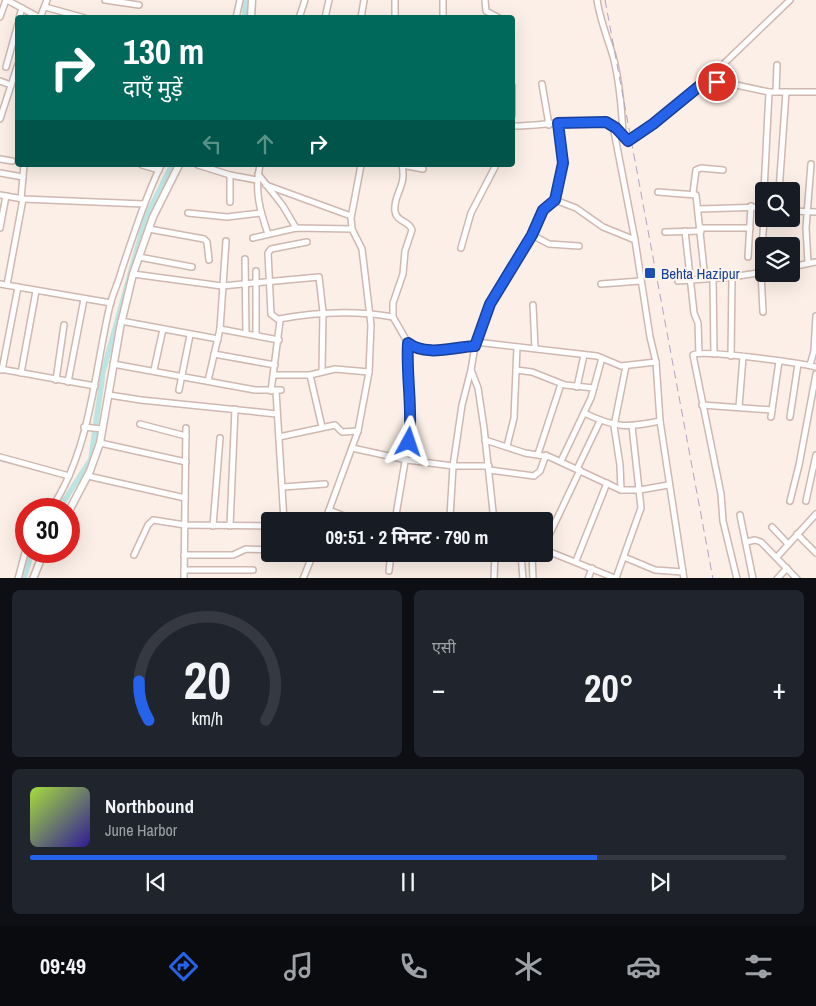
<!DOCTYPE html>
<html lang="hi">
<meta charset="utf-8">
<style>
body{margin:0;font-family:"Archivo Narrow","Noto Sans Devanagari",sans-serif;background:#20242c;color:#f1f3f6;height:100vh;display:flex;flex-direction:column;font-size:19px;white-space:nowrap}
*{box-sizing:border-box;margin:0}
p{font-size:16px;color:#9ea1a6}
.icon{flex:none;width:28px;height:28px;fill:none;stroke:currentColor;stroke-width:2;stroke-linecap:round;stroke-linejoin:round}
.map{position:relative;height:578px;overflow:hidden}
.panel{display:flex;flex-direction:column;gap:12px;padding:12px;background:#0d0f14;flex:1}
.panel>*{flex:none}
.guide{position:absolute;left:15px;top:15px;width:500px;height:152px;border-radius:5px;box-shadow:0 5px 20px #0002;background:#00695c;color:#fff;overflow:hidden}
.tools{position:absolute;left:755px;top:182px;display:grid;gap:10px}
.tools a{display:grid;place-items:center;width:45px;height:45px;border-radius:5px;background:#171b24;box-shadow:0 5px 20px #0002;font-size:25px}
.speed{position:absolute;left:15px;top:498px;display:flex;gap:10px;font-size:25px;font-weight:700;text-align:center}
.speed>*{display:grid;place-content:center;width:65px;height:65px;border-radius:50%;background:#171b24;box-shadow:0 5px 20px #0002;line-height:1}
.speed .limit{border:8px solid #d22;background:#fff;color:#111}
.pin{position:absolute;display:grid;place-items:center;width:42px;height:42px;color:#fff;margin:-21px;border:2px solid #fff;border-radius:50%;box-shadow:0 1px 5px #0007}
.me{position:absolute;width:55px;margin:-28px;rotate:5deg;stroke-linejoin:round;filter:drop-shadow(0 0 4px #0008)}
.turn{display:flex;align-items:center;gap:18px;height:105px;padding:0 25px;font-size:22px}
.turn .icon{width:65px;height:65px;stroke-width:2.5}
.turn b{display:block;font-size:35px;line-height:42px}
.lanes{display:flex;align-items:center;height:48px;padding:0 25px;background:#0003;justify-content:center;gap:25px;direction:ltr}
.lanes .off{opacity:.35}
.big{font-size:38px;font-weight:700;line-height:1.1}
.panel .widget{flex:1;display:flex;flex-direction:column;justify-content:center;gap:8px;min-width:0;padding:0 18px;border-radius:8px;background:#20242c}
.panel .dial{align-items:center;gap:0}
.dial svg{height:130px;overflow:visible;fill:none;stroke:#363941;stroke-width:7;stroke-linecap:round;text-anchor:middle}
.dial text{fill:#f1f3f6;stroke:none}
.song{display:flex;align-items:center;gap:15px}
.cover{width:60px;height:60px;border-radius:8px;background:linear-gradient(135deg,hsl(80 70% 55%),hsl(250 70% 35%))}
.played{height:5px;border-radius:2px;background:linear-gradient(90deg,#2563eb 75%,#363941 75%)}
.keys{display:flex;justify-content:space-around;direction:ltr}
.heat{display:flex;justify-content:space-between;align-items:center;font-size:28px;direction:ltr}
.panel .tiles{flex:1;display:grid;gap:12px;grid-template-columns:1fr 1fr}
.widget:last-child{grid-column:span 2}
.trip{position:absolute;left:261px;top:512px;width:292px;height:50px;border-radius:5px;background:#171b24;box-shadow:0 5px 20px #0002;font-weight:700;line-height:50px;text-align:center}
.tab-bar{display:flex;height:80px;justify-content:space-around;align-items:center;background:#090b0e;color:#9ea1a6}
.tab-bar .icon{width:35px;height:35px}
.tab-bar .current{color:#2563eb}
.tab-bar b{font-size:22px;color:#f1f3f6}
.map>svg:first-child{display:block}
.lines{fill:none;stroke-linecap:round;stroke-linejoin:round}
.canal{stroke:#bce4e3;stroke-width:5.5}
.minor-casing{stroke:#cfb8b0;stroke-width:8}
.tertiary-casing{stroke:#cfb8b0;stroke-width:9}
.minor{stroke:#fff;stroke-width:5}
.tertiary{stroke:#fff;stroke-width:6}
.rail{stroke:#b0a5c5;stroke-width:1;stroke-dasharray:8 5;stroke-linecap:butt}
.route-casing{stroke:#184099;stroke-width:12}
.route{stroke:#2563eb;stroke-width:9}
.transit-dot{fill:#1a4fb4;stroke:#fef4ed;stroke-width:2}
.labels{text-anchor:middle;dominant-baseline:central;stroke-width:4;stroke-linejoin:round;paint-order:stroke}
.transit-label{font-size:15px;fill:#164399;stroke:#fef4ed;text-anchor:start}
</style>
<div class="map">
<svg width="816" height="579" viewBox="0 0 816 579">
<rect width="100%" height="100%" fill="#fbefe7"/>
<g class="lines">
<g class="canal">
<path d="M 245,18 L 245,0"/>
<path d="M 59,509 L 91,459 L 103,372 L 146,217 L 172,165"/>
<path d="M 24,579 L 32,551"/>
</g>
<defs>
<g id="minor">
<path d="M 7,0 L 40,18"/>
<path d="M 105,0 L 139,5"/>
<path d="M 485,0 L 486,11 L 499,18"/>
<path d="M 597,0 C 600,20 607,37 613,56 C 620,83 622,110 623,138"/>
<path d="M 45,7 L 85,18"/>
<path d="M 0,17 L 6,0"/>
<path d="M 19,18 L 22,8"/>
<path d="M 40,18 L 47,0"/>
<path d="M 236,18 L 240,0"/>
<path d="M 299,18 L 305,0"/>
<path d="M 325,18 L 329,0"/>
<path d="M 361,18 L 364,0"/>
<path d="M 395,18 L 395,0"/>
<path d="M 443,18 L 443,0"/>
<path d="M 6,67 L 18,24"/>
<path d="M 708,79 L 769,92 L 816,92"/>
<path d="M 0,81 L 11,85"/>
<path d="M 542,84 L 549,125"/>
<path d="M 512,86 L 512,115"/>
<path d="M 776,92 L 777,65"/>
<path d="M 0,119 L 18,64"/>
<path d="M 512,126 C 536,127 596,115 613,126 C 619,129 621,136 626,140 L 630,140 L 708,79 L 790,0"/>
<path d="M 613,126 L 635,240 L 650,337 L 656,362 L 660,421 L 684,579"/>
<path d="M 0,159 L 12,161"/>
<path d="M 142,165 L 159,170"/>
<path d="M 198,165 L 230,175 L 257,180"/>
<path d="M 260,165 C 254,190 260,211 268,234"/>
<path d="M 402,165 C 407,187 393,194 395,211 C 396,222 410,221 412,230 L 405,251 L 403,274 L 393,303 L 393,317 L 408,343 L 415,348 L 430,350 L 475,346"/>
<path d="M 402,165 L 423,169"/>
<path d="M 0,173 L 23,177"/>
<path d="M 258,174 L 283,206 L 296,228"/>
<path d="M 230,175 L 230,202"/>
<path d="M 266,185 L 351,216"/>
<path d="M 764,191 L 769,92"/>
<path d="M 779,191 L 786,92"/>
<path d="M 658,192 L 696,195 L 705,279"/>
<path d="M 693,193 L 696,170 L 701,168 L 723,170"/>
<path d="M 0,195 L 23,199 L 144,204"/>
<path d="M 21,199 L 24,165"/>
<path d="M 555,200 L 576,208 L 603,227 L 635,240"/>
<path d="M 699,209 L 764,207"/>
<path d="M 791,211 L 816,212"/>
<path d="M 188,213 L 227,217 L 261,213"/>
<path d="M 0,228 L 6,196"/>
<path d="M 701,228 L 750,228"/>
<path d="M 149,229 L 204,239 L 207,242 L 209,260"/>
<path d="M 685,231 L 694,313 L 698,323 L 699,353"/>
<path d="M 665,232 L 701,231"/>
<path d="M 532,235 L 549,244 L 579,246"/>
<path d="M 253,238 L 296,228 L 352,229"/>
<path d="M 461,248 L 471,213 L 496,165"/>
<path d="M 762,248 L 764,219"/>
<path d="M 139,257 L 192,267"/>
<path d="M 748,257 L 751,206"/>
<path d="M 245,259 L 246,333"/>
<path d="M 808,263 L 806,228 L 811,164"/>
<path d="M 791,267 L 816,262"/>
<path d="M 256,271 L 256,335"/>
<path d="M 761,272 L 763,312"/>
<path d="M 133,274 L 222,286 L 319,277 L 323,312 L 322,371"/>
<path d="M 713,279 L 714,354"/>
<path d="M 678,281 L 732,277 L 764,272"/>
<path d="M 0,284 L 111,303"/>
<path d="M 601,284 L 640,281"/>
<path d="M 7,285 L 23,199"/>
<path d="M 533,305 L 535,348"/>
<path d="M 279,319 C 317,312 354,310 393,317"/>
<path d="M 121,321 L 218,339"/>
<path d="M 220,329 L 279,340"/>
<path d="M 476,342 L 597,356 L 621,366 L 656,362"/>
<path d="M 214,354 L 275,365"/>
<path d="M 731,356 L 732,277"/>
<path d="M 113,364 L 255,390 L 281,390"/>
<path d="M 810,365 L 814,351 L 816,316"/>
<path d="M 0,369 L 95,386"/>
<path d="M 2,370 L 18,287"/>
<path d="M 154,370 L 163,329"/>
<path d="M 516,370 L 532,372 L 565,385 L 594,388"/>
<path d="M 21,373 L 36,291"/>
<path d="M 274,375 L 310,375 L 335,369 L 369,372"/>
<path d="M 310,375 L 322,427"/>
<path d="M 56,380 L 64,325"/>
<path d="M 208,381 L 220,329 L 226,241"/>
<path d="M 68,382 L 84,299"/>
<path d="M 577,387 L 584,355"/>
<path d="M 179,390 L 190,335"/>
<path d="M 271,391 L 280,321 L 271,314 L 268,253 L 271,249 L 307,242"/>
<path d="M 276,391 L 284,521"/>
<path d="M 109,395 L 141,400 L 277,414"/>
<path d="M 702,405 L 772,410"/>
<path d="M 739,407 L 743,357"/>
<path d="M 584,413 C 616,428 626,428 660,421"/>
<path d="M 771,417 L 779,361"/>
<path d="M 790,417 L 798,364"/>
<path d="M 140,424 L 186,436"/>
<path d="M 84,427 L 102,429"/>
<path d="M 279,437 L 335,425 L 342,432 L 358,431"/>
<path d="M 485,440 L 525,453 L 550,457 L 621,490 L 640,490 L 668,485"/>
<path d="M 100,443 L 186,462"/>
<path d="M 507,446 L 514,418 L 517,347"/>
<path d="M 352,448 L 407,460 L 453,466 L 462,405 L 471,370"/>
<path d="M 538,454 L 561,384"/>
<path d="M 0,457 L 69,476"/>
<path d="M 561,461 L 591,398 L 602,358"/>
<path d="M 577,469 L 600,421"/>
<path d="M 489,470 L 534,476 L 540,471 L 546,455"/>
<path d="M 88,476 L 185,498"/>
<path d="M 283,487 L 325,484"/>
<path d="M 621,490 L 620,465 L 614,426 L 626,366"/>
<path d="M 790,501 L 799,465 L 816,374"/>
<path d="M 806,501 L 816,455"/>
<path d="M 51,509 C 91,449 94,373 110,305 C 113,293 119,281 122,269 C 134,233 145,199 161,165"/>
<path d="M 329,510 L 357,521"/>
<path d="M 740,515 L 753,579"/>
<path d="M 450,517 L 453,466 L 489,466"/>
<path d="M 494,519 L 505,521"/>
<path d="M 325,521 L 358,431 L 369,372 L 371,325 L 362,249 L 352,229 L 351,218 L 361,165"/>
<path d="M 395,521 L 411,426 L 407,363 L 408,343"/>
<path d="M 494,521 L 484,428 L 478,388 L 471,370 L 475,346 L 490,304 L 532,235 L 543,210 L 555,200 L 563,163 L 558,123"/>
<path d="M 213,526 L 220,438"/>
<path d="M 230,526 L 235,409"/>
<path d="M 772,527 L 788,544"/>
<path d="M 797,534 L 816,553"/>
<path d="M 746,542 L 755,540 L 761,542 L 797,579"/>
<path d="M 545,544 L 580,470"/>
<path d="M 545,550 L 617,579"/>
<path d="M 521,554 L 523,579"/>
<path d="M 532,554 L 533,579"/>
<path d="M 134,555 L 148,525 L 153,520 L 185,525 L 270,526"/>
<path d="M 184,555 L 233,555 L 246,549 L 270,550"/>
<path d="M 624,557 L 655,570 L 683,572"/>
<path d="M 777,557 L 816,514"/>
<path d="M 576,561 L 607,483"/>
<path d="M 184,570 L 253,570"/>
<path d="M 389,571 L 391,554"/>
<path d="M 616,578 L 641,508 L 632,426"/>
<path d="M 18,579 L 26,549"/>
<path d="M 184,579 L 186,428"/>
<path d="M 303,579 L 313,554"/>
<path d="M 494,579 L 495,554"/>
<path d="M 588,579 L 592,568"/>
<path d="M 737,579 L 723,521 L 721,494 L 693,355 C 701,349 800,363 816,367"/>
<path d="M 777,579 L 787,568"/>
</g>
<g id="tertiary">
<path d="M 251,18 L 252,0"/>
<path d="M 69,511 L 90,471 L 100,443 L 120,328 L 133,274 L 153,217 L 179,165"/>
<path d="M 33,579 L 44,551"/>
</g>
</defs>
<use href="#minor" class="minor-casing"/>
<use href="#tertiary" class="tertiary-casing"/>
<use href="#minor" class="minor"/>
<use href="#tertiary" class="tertiary"/>
<path class="rail" d="M 605,0 L 713,579"/>
</g>
<g class="lines">
<defs>
<path id="route" d="M 409,442 C 413,409 406,376 408,343 C 426,357 454,347 475,346 L 490,304 L 532,235 L 543,210 L 555,200 L 563,163 L 558,123 L 606,122 L 616,128 L 628,141 L 653,124 L 708,79 L 717,82"/>
</defs>
<use href="#route" class="route-casing"/>
<use href="#route" class="route"/>
</g>
<rect class="transit-dot" x="644" y="267" width="12" height="12" rx="2.5"/>
<g class="labels">
<g class="transit-label">
<text x="661" y="273">Behta Hazipur</text>
</g>
</g>
</svg>
<div class="tools">
<a><svg class="icon" aria-label="search" viewBox="0 0 24 24"><circle cx="10" cy="10" r="6"/><path d="M15 15l6 6"/></svg></a>
<a><svg class="icon" aria-label="layers" viewBox="0 0 24 24"><path d="M12 4l9 5-9 5-9-5zM3 14l9 5 9-5"/></svg></a>
</div>
<div class="speed"><div class="limit">30</div></div>
<div class="pin" style="left:717px;top:82px;background:#d93025"><svg class="icon" aria-label="arrive" viewBox="0 0 24 24"><path d="M6 21V4h12l-3 4 3 4H6"/></svg></div>
<svg class="me" style="left:409px;top:442px" viewBox="-20 -20 40 40"><path d="M0-17L14 15 0 8-14 15z" fill="#2563eb" stroke="#fff" stroke-width="4"/></svg>
<div class="trip">09:51 · 2 मिनट · 790 m</div>
<div class="guide">
<div class="turn"><svg class="icon" aria-label="right" viewBox="0 0 24 24"><path d="M7 20v-9h11M14 6l5 5-5 5"/></svg><div><b>130 m</b>दाएँ मुड़ें</div></div>
<div class="lanes"><svg class="icon off" aria-label="left" viewBox="0 0 24 24"><path d="M17 20v-9H6M10 6l-5 5 5 5"/></svg><svg class="icon off" aria-label="ahead" viewBox="0 0 24 24"><path d="M12 20V5M6 11l6-6 6 6"/></svg><svg class="icon" aria-label="right" viewBox="0 0 24 24"><path d="M7 20v-9h11M14 6l5 5-5 5"/></svg></div>
</div>
</div>
<section class="panel">
<div class="tiles">
<div class="widget dial"><svg viewBox="0 0 100 80">
<path d="M14 69A42 42 0 1 1 86 69"/>
<path d="M14 69A42 42 0 0 1 8 45" stroke="#2563eb"/>
<text x="50" y="56" font-size="32" font-weight="700">20</text>
<text x="50" y="72" font-size="11">km/h</text>
</svg></div>
<div class="widget"><p>एसी</p>
<div class="heat"><a>−</a><b class="big">20°</b><a>+</a></div>
</div>
<div class="widget">
<div class="song"><i class="cover"></i><div><b>Northbound</b><p>June Harbor</p></div></div>
<div class="played"></div>
<div class="keys"><svg class="icon" aria-label="previous" viewBox="0 0 24 24"><path d="M18 5L8 12l10 7zM5 5v14"/></svg><svg class="icon" aria-label="pause" viewBox="0 0 24 24"><path d="M8 5v14M16 5v14"/></svg><svg class="icon" aria-label="next" viewBox="0 0 24 24"><path d="M6 5l10 7-10 7zM19 5v14"/></svg></div>
</div>
</div>
</section>
<nav class="tab-bar">
<b>09:49</b>
<svg class="icon current" aria-label="directions" viewBox="0 0 24 24"><path d="M12 3l9 9-9 9-9-9zM9 14v-3h6M13 9l2 2-2 2"/></svg>
<svg class="icon" aria-label="music" viewBox="0 0 24 24"><path d="M9 18V5l10-2v13"/><circle cx="6" cy="18" r="3"/><circle cx="16" cy="16" r="3"/></svg>
<svg class="icon" aria-label="phone" viewBox="0 0 24 24"><path d="M5 4h4l2 5-3 2q2 4 5 5l2-3 5 2v4C11 20 4 13 5 4z"/></svg>
<svg class="icon" aria-label="climate" viewBox="0 0 24 24"><path d="M12 3v18M4 7l16 10M4 17L20 7"/></svg>
<svg class="icon" aria-label="car" viewBox="0 0 24 24"><path d="M5 17H2v-5l4-1 3-4h7l3 4 3 1v5h-3M9 17h6M6 11h13"/><circle cx="7" cy="17" r="2"/><circle cx="17" cy="17" r="2"/></svg>
<svg class="icon" aria-label="filters" viewBox="0 0 24 24"><path d="M4 7h16M4 17h16"/><circle cx="9" cy="7" r="2"/><circle cx="15" cy="17" r="2"/></svg>
</nav>
